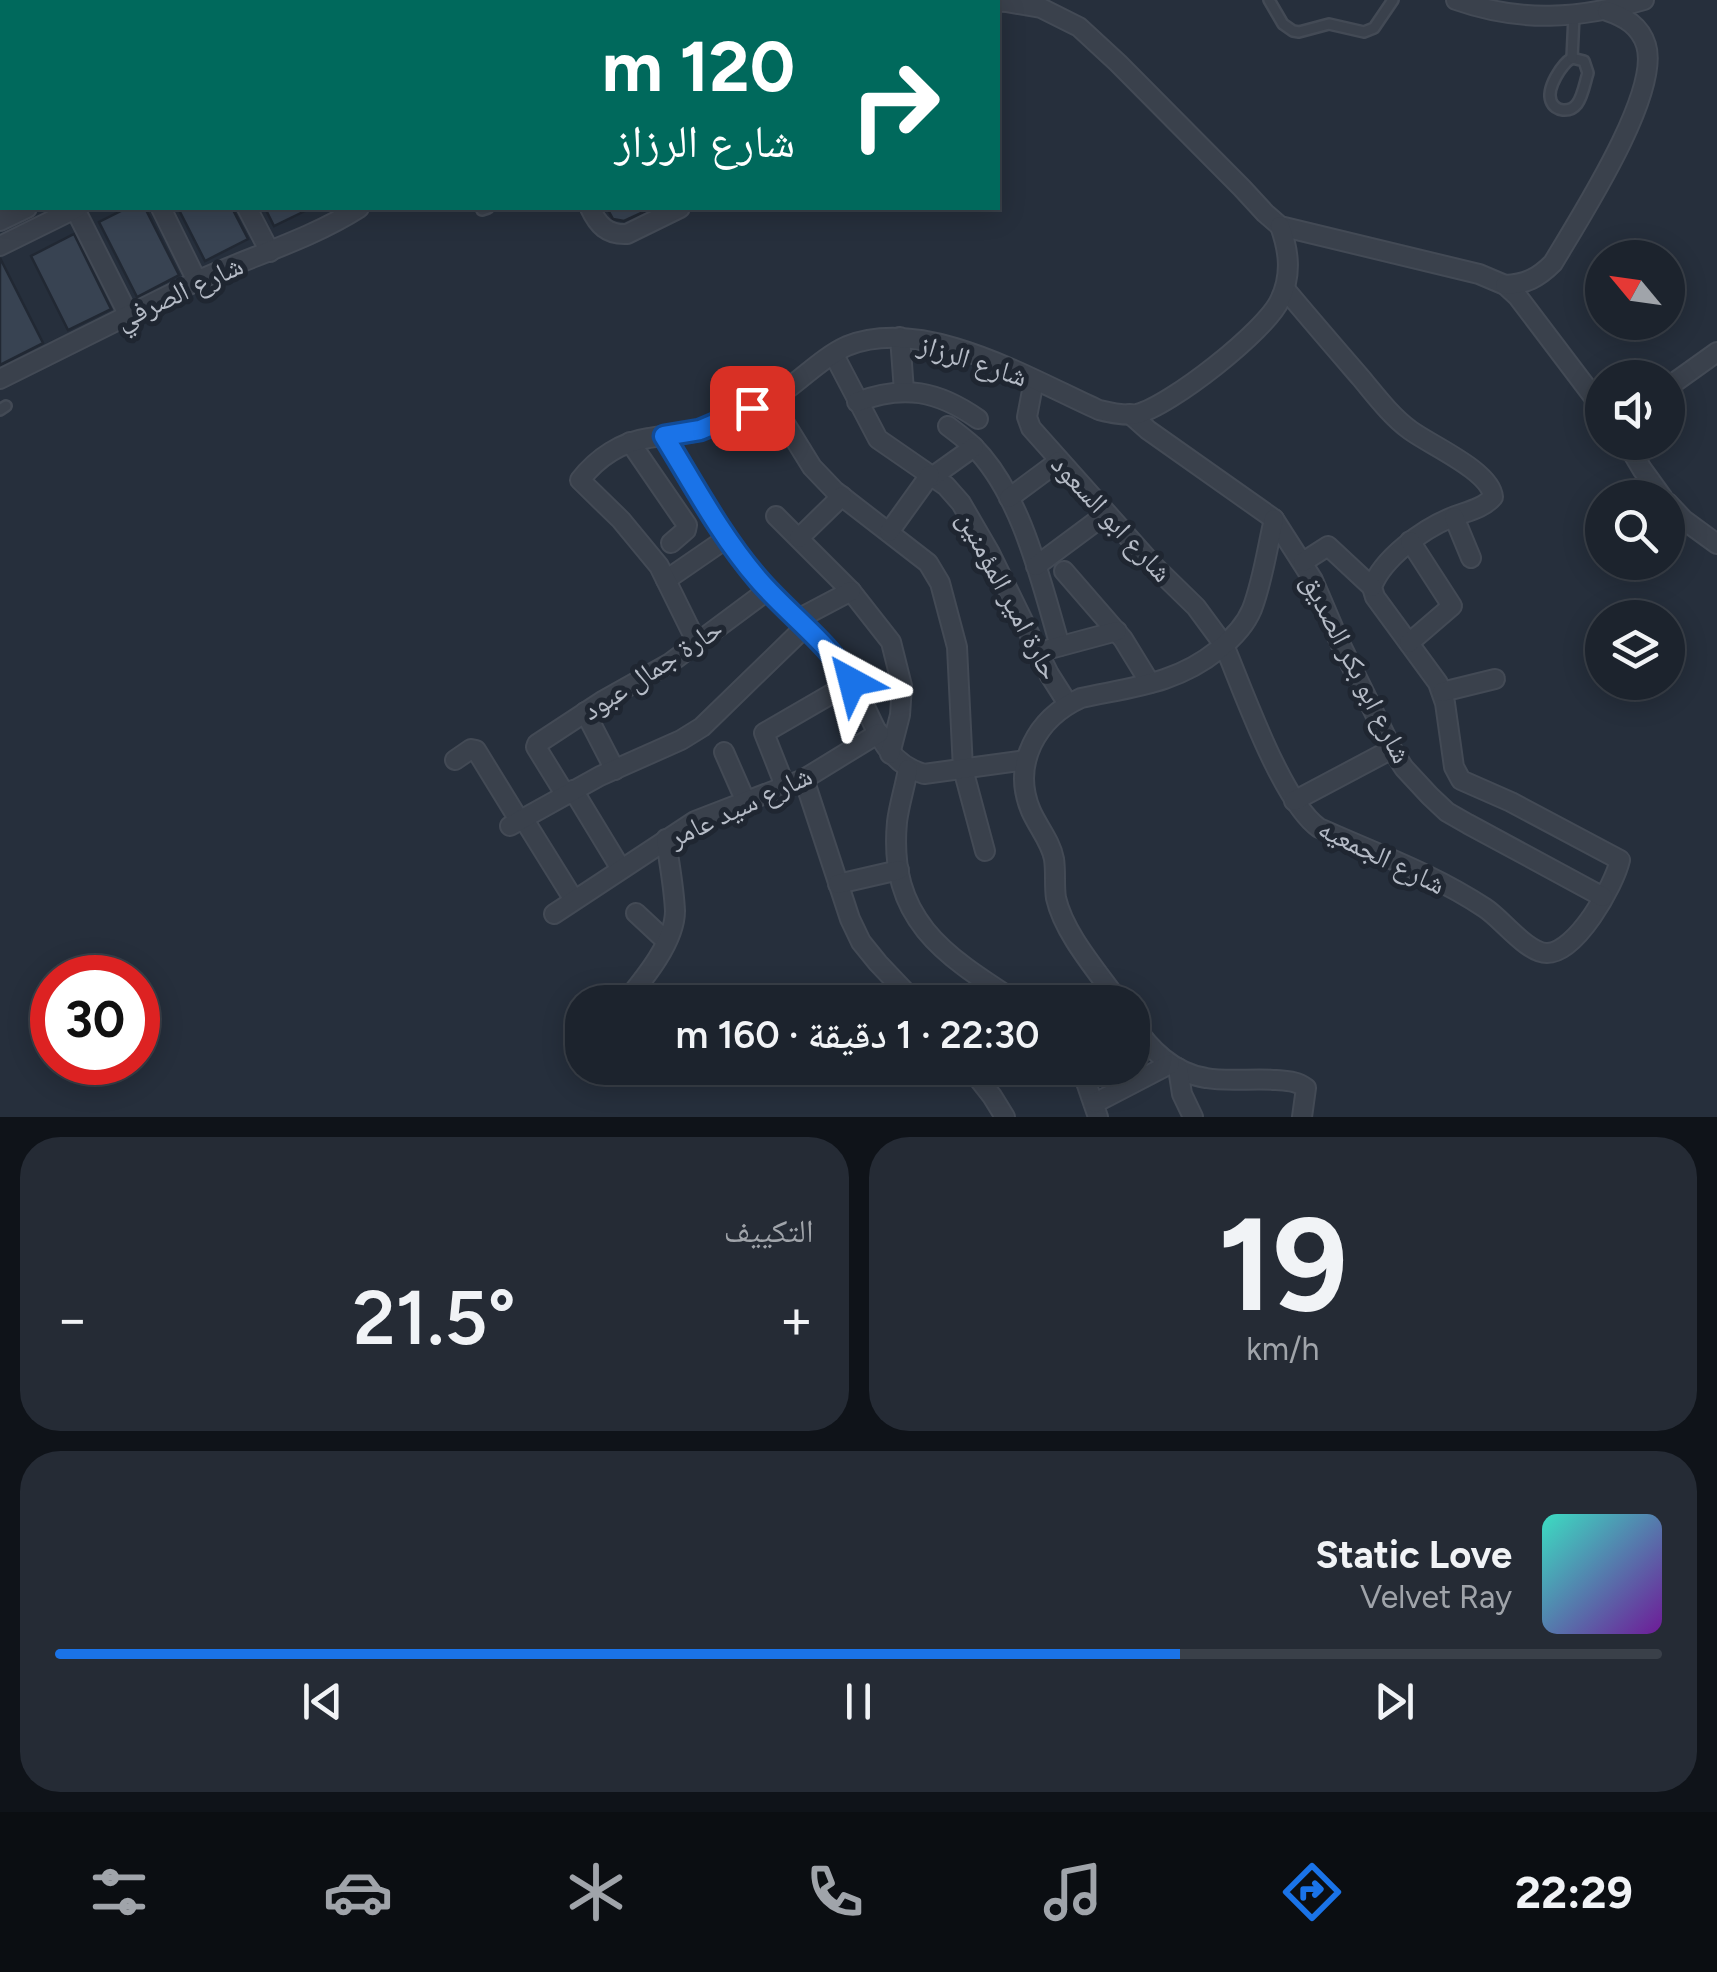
<!DOCTYPE html>
<html lang="ar">
<meta charset="utf-8">
<style>
body{margin:0;font-family:Figtree,"Noto Naskh Arabic",sans-serif;background:#252b35;color:#f1f3f6;direction:rtl;height:100vh;display:flex;flex-direction:column;font-size:38px;white-space:nowrap}
*{box-sizing:border-box;margin:0}
p{font-size:32px;color:#a0a4aa}
.icon{flex:none;width:55px;height:55px;fill:none;stroke:currentColor;stroke-width:2;stroke-linecap:round;stroke-linejoin:round}
.map{position:relative;height:1117px;overflow:hidden;direction:ltr}
.details{display:flex;flex-direction:column;gap:20px;padding:20px;background:#0f1319;flex:1}
.details>*{flex:none}
.top-card{position:absolute;left:0px;top:0px;width:1000px;height:210px;box-shadow:0 5px 25px #0003,0 0 0 2px #3a4049;direction:rtl;background:#00695c;color:#fff;overflow:hidden}
.needle{width:65px;rotate:299deg}
.fabs{position:absolute;left:1585px;top:240px;display:grid;gap:20px}
.fabs a{display:grid;place-items:center;width:100px;height:100px;border-radius:50%;background:#1c232d;box-shadow:0 5px 25px #0003,0 0 0 2px #3a4049;font-size:50px}
.speed{position:absolute;left:30px;top:955px;display:flex;gap:20px;font-size:50px;font-weight:700;text-align:center}
.speed>*{display:grid;place-content:center;width:130px;height:130px;border-radius:50%;background:#1c232d;box-shadow:0 5px 25px #0003,0 0 0 2px #3a4049;line-height:1}
.speed .limit{border:15px solid #d22;background:#fff;color:#111}
.pin{position:absolute;display:grid;place-items:center;width:85px;height:85px;color:#fff;margin:-42px;border-radius:20px;box-shadow:0 5px 15px #0006}
.me{position:absolute;width:110px;margin:-55px;rotate:322deg;stroke-linejoin:round;filter:drop-shadow(0 0 8px #0008)}
.turn{display:flex;align-items:center;gap:35px;height:210px;padding:0 40px;font-size:45px}
.turn .icon{width:130px;height:130px;stroke-width:2.5}
.turn b{display:block;font-size:70px;line-height:85px}
.big{font-size:75px;font-weight:600;line-height:1.1}
.details .widget{flex:1;display:flex;flex-direction:column;justify-content:center;gap:15px;min-width:0;padding:0 35px;border-radius:40px;background:#252b35}
.details .dial{align-items:center;gap:0}
.dial b{font-size:130px;line-height:1}
.song{display:flex;align-items:center;gap:30px}
.cover{width:120px;height:120px;border-radius:15px;background:linear-gradient(135deg,hsl(170 70% 55%),hsl(280 70% 35%))}
.played{height:10px;border-radius:5px;background:linear-gradient(90deg,#1a73e8 70%,#3a4049 70%)}
.keys{display:flex;justify-content:space-around;direction:ltr}
.heat{display:flex;justify-content:space-between;align-items:center;font-size:55px;direction:ltr}
.details .tiles{flex:1;display:grid;gap:20px;grid-template-columns:1fr 1fr}
.widget:last-child{grid-column:span 2}
.trip{position:absolute;left:565px;top:985px;width:585px;height:100px;border-radius:40px;background:#1c232d;box-shadow:0 5px 25px #0003,0 0 0 2px #3a4049;font-weight:600;line-height:100px;text-align:center;direction:rtl}
.tab-bar{display:flex;height:160px;justify-content:space-around;align-items:center;background:#0b0e12;color:#a0a4aa}
.tab-bar .icon{width:70px;height:70px}
.tab-bar .on{color:#1a73e8}
.tab-bar b{font-size:45px;color:#f1f3f6}
.map>svg:first-child{display:block}
.building{fill:#384352;stroke:#212833;stroke-width:2.5}
.lines{fill:none;stroke-linecap:round;stroke-linejoin:round}
.lane-casing{stroke:#434a55;stroke-width:14}
.street-casing{stroke:#434a55;stroke-width:22}
.lane{stroke:#3a414c;stroke-width:9}
.street{stroke:#3a414c;stroke-width:18}
.route-casing{stroke:#114b97;stroke-width:25}
.route{stroke:#1a73e8;stroke-width:18}
.labels{text-anchor:middle;dominant-baseline:central;stroke-width:10;stroke-linejoin:round;paint-order:stroke}
.street-label{font-size:28px;fill:#b6bcc7;stroke:#1f2631}
</style>
<div class="map">
<svg width="1717" height="1117" viewBox="0 0 1717 1117">
<rect width="100%" height="100%" fill="#262f3c"/>
<g class="building">
<path d="M 127,208 L 145,208 L 179,275 L 137,297 L 99,222 Z"/>
<path d="M 178,208 L 232,208 L 248,239 L 205,261 Z"/>
<path d="M 265,208 L 311,208 L 274,226 Z"/>
<path d="M 607,208 L 652,208 L 624,221 L 613,219 Z"/>
<path d="M 74,234 L 111,309 L 68,330 L 31,256 Z"/>
<path d="M 0,258 L 43,343 L 0,365 Z"/>
</g>
<g class="lines">
<defs>
<g id="lane">
<path d="M 1269,0 L 1283,24 L 1293,31 L 1299,32 L 1329,24 L 1364,32 L 1374,28 L 1393,0"/>
<path d="M 1572,58 L 1584,61 L 1588,73 C 1585,82 1583,96 1577,104 C 1570,113 1555,112 1551,101 C 1546,88 1562,64 1572,58 Z"/>
<path d="M 1572,58 L 1574,16"/>
<path d="M 482,210 L 488,208"/>
<path d="M 0,410 L 6,406"/>
</g>
<g id="street">
<path d="M 236,0 L 237,2"/>
<path d="M 970,0 L 1006,2 L 1041,8 L 1079,27 L 1118,63 L 1242,188 L 1265,213 L 1280,226 L 1479,274 L 1505,285 L 1518,297 L 1602,408"/>
<path d="M 1456,0 C 1521,23 1579,19 1644,0"/>
<path d="M 435,2 L 440,0"/>
<path d="M 486,2 L 491,0"/>
<path d="M 653,2 L 659,0"/>
<path d="M 826,2 L 831,0"/>
<path d="M 0,65 L 2,64"/>
<path d="M 0,144 L 2,149"/>
<path d="M 161,208 L 197,281"/>
<path d="M 247,208 L 270,252"/>
<path d="M 590,208 C 598,225 607,235 627,234 L 680,208"/>
<path d="M 75,209 L 128,314"/>
<path d="M 0,221 L 27,208"/>
<path d="M 0,246 L 77,208"/>
<path d="M 1505,285 C 1526,284 1538,278 1553,263 C 1579,219 1661,93 1646,45 C 1640,26 1625,17 1607,11"/>
<path d="M 900,337 L 904,391"/>
<path d="M 834,355 L 878,439 L 946,486 L 961,503 L 990,553 L 1049,674 L 1068,704"/>
<path d="M 0,379 L 197,281 C 251,256 309,240 359,208"/>
<path d="M 1034,380 L 1027,417 L 1031,428 L 1154,566 L 1196,607 L 1224,645 C 1243,690 1282,802 1319,828 C 1375,853 1434,874 1485,908 C 1502,919 1527,953 1547,953 C 1576,953 1614,886 1620,860 L 1511,802 L 1461,780 L 1454,767 L 1445,703 L 1438,683 L 1375,597 L 1372,587 C 1383,558 1422,530 1450,518 C 1464,512 1483,509 1493,497 C 1491,471 1430,445 1410,430 C 1391,416 1376,396 1361,378 C 1336,349 1310,319 1285,289"/>
<path d="M 1668,387 L 1717,352"/>
<path d="M 770,399 L 812,467 L 835,491 L 928,563 L 940,583 L 957,647 L 963,769 L 985,851"/>
<path d="M 857,402 C 904,384 938,391 978,419"/>
<path d="M 1130,414 L 1148,430 L 1274,519 L 1313,580 L 1339,641 L 1392,749 L 1404,768 L 1430,796 L 1447,812 L 1468,824 L 1603,897"/>
<path d="M 948,426 C 956,432 965,439 973,446 C 1022,495 1041,582 1060,646"/>
<path d="M 665,437 C 694,484 721,535 758,578 C 786,612 821,639 847,674 C 873,710 876,760 924,774 L 1026,760"/>
<path d="M 630,442 L 687,525 L 686,530 L 671,543"/>
<path d="M 1626,442 L 1642,469 L 1663,498"/>
<path d="M 932,477 L 974,447"/>
<path d="M 1009,498 L 1059,461"/>
<path d="M 1668,503 L 1684,520 L 1717,544"/>
<path d="M 776,516 L 851,591 L 891,642 L 902,686 L 900,715 L 890,754"/>
<path d="M 1454,517 L 1471,558"/>
<path d="M 889,532 L 930,475"/>
<path d="M 799,538 L 842,496"/>
<path d="M 1303,562 L 1328,546 L 1372,587"/>
<path d="M 1036,566 L 1106,514"/>
<path d="M 1064,571 L 1123,639 L 1150,683"/>
<path d="M 666,580 L 727,538"/>
<path d="M 798,619 L 851,591"/>
<path d="M 697,643 L 659,566 L 621,520 L 580,480 C 597,458 621,442 649,438 C 667,435 685,435 702,430 C 731,421 766,405 791,386 C 808,373 827,355 847,346 C 924,315 1030,379 1099,410 C 1111,413 1124,416 1137,414 C 1170,406 1266,331 1280,300 C 1292,275 1289,251 1280,226"/>
<path d="M 1409,643 L 1452,606 L 1410,541"/>
<path d="M 1050,649 L 1117,631"/>
<path d="M 1442,692 L 1495,679"/>
<path d="M 585,712 L 615,770"/>
<path d="M 724,752 L 746,802"/>
<path d="M 455,760 L 471,749 L 476,750 L 519,820"/>
<path d="M 908,769 C 905,787 899,805 897,822 C 888,920 944,955 1017,1002"/>
<path d="M 804,779 L 850,919 L 861,942 L 878,963 L 915,1002"/>
<path d="M 785,786 L 764,733 L 852,682"/>
<path d="M 573,790 L 621,869"/>
<path d="M 565,794 L 536,747 L 537,744 L 604,700 L 670,663 L 768,590"/>
<path d="M 1294,801 L 1392,749"/>
<path d="M 523,818 L 574,900"/>
<path d="M 510,826 L 600,776 L 681,740 L 702,727 L 806,626"/>
<path d="M 838,884 L 899,870"/>
<path d="M 636,913 L 666,941"/>
<path d="M 554,914 L 695,821 L 804,779 L 879,733"/>
<path d="M 625,1002 C 643,980 675,942 675,911 C 674,887 669,863 666,839"/>
<path d="M 1119,1002 C 1098,972 1064,934 1056,898 C 1054,885 1056,872 1054,859 C 1051,842 1038,827 1031,811 C 1011,764 1037,718 1081,698 C 1132,687 1176,684 1218,650 C 1232,639 1245,626 1252,609 C 1263,580 1267,549 1274,519"/>
<path d="M 1132,1023 C 1150,1049 1173,1073 1206,1078 C 1228,1082 1253,1078 1276,1080 C 1288,1081 1297,1081 1306,1088 L 1302,1117"/>
<path d="M 970,1068 L 992,1096 L 1005,1117"/>
<path d="M 1081,1068 L 1098,1117"/>
<path d="M 1178,1068 L 1182,1094 L 1193,1117"/>
<path d="M 1095,1103 L 1170,1064"/>
</g>
</defs>
<use href="#lane" class="lane-casing"/>
<use href="#street" class="street-casing"/>
<use href="#lane" class="lane"/>
<use href="#street" class="street"/>
</g>
<g class="lines">
<defs>
<path id="route" d="M 752,408 L 700,430 L 664,436 C 694,485 721,536 758,579 C 788,614 828,642 852,682"/>
</defs>
<use href="#route" class="route-casing"/>
<use href="#route" class="route"/>
</g>
<g class="labels">
<g class="street-label">
<text transform="translate(179 292) rotate(-25)">شارع الصرفي</text>
<text transform="translate(973 360) rotate(18)">شارع الرزاز</text>
<text transform="translate(1112 518) rotate(47)">شارع ابو السعود</text>
<text transform="translate(1009 595) rotate(62)">حارة امير المؤمنين</text>
<text transform="translate(1357 668) rotate(63)">شارع ابو بكر الصديق</text>
<text transform="translate(652 669) rotate(-33)">حارة جمال عبود</text>
<text transform="translate(740 806) rotate(-25)">شارع سيد عامر</text>
<text transform="translate(1382 856) rotate(26)">شارع الجمعيه</text>
</g>
</g>
</svg>
<div class="fabs">
<a><svg class="needle" viewBox="-14 -14 28 28"><path d="M0-13l5 13h-10z" fill="#e53935"/><path d="M0 13l5-13h-10z" fill="#a0a4aa"/></svg></a>
<a><svg class="icon" aria-label="sound" viewBox="0 0 24 24"><path d="M4 9h4l5-4v14l-5-4H4zM17 9q2 3 0 6"/></svg></a>
<a><svg class="icon" aria-label="search" viewBox="0 0 24 24"><circle cx="10" cy="10" r="6"/><path d="M15 15l6 6"/></svg></a>
<a><svg class="icon" aria-label="layers" viewBox="0 0 24 24"><path d="M12 4l9 5-9 5-9-5zM3 14l9 5 9-5"/></svg></a>
</div>
<div class="speed"><div class="limit">30</div></div>
<div class="pin" style="left:752px;top:408px;background:#d93025"><svg class="icon" aria-label="arrive" viewBox="0 0 24 24"><path d="M6 21V4h12l-3 4 3 4H6"/></svg></div>
<svg class="me" style="left:852px;top:682px" viewBox="-20 -20 40 40"><path d="M0-17L14 15 0 8-14 15z" fill="#1a73e8" stroke="#fff" stroke-width="4"/></svg>
<div class="trip">22:30 · 1 دقيقة · 160 m</div>
<div class="top-card">
<div class="turn"><svg class="icon" aria-label="right" viewBox="0 0 24 24"><path d="M7 20v-9h11M14 6l5 5-5 5"/></svg><div><b>120 m</b>شارع الرزاز</div></div>
</div>
</div>
<section class="details">
<div class="tiles">
<div class="widget dial"><b>19</b><p>km/h</p></div>
<div class="widget"><p>التكييف</p>
<div class="heat"><a>−</a><b class="big">21.5°</b><a>+</a></div>
</div>
<div class="widget">
<div class="song"><i class="cover"></i><div><b>Static Love</b><p>Velvet Ray</p></div></div>
<div class="played"></div>
<div class="keys"><svg class="icon" aria-label="previous" viewBox="0 0 24 24"><path d="M18 5L8 12l10 7zM5 5v14"/></svg><svg class="icon" aria-label="pause" viewBox="0 0 24 24"><path d="M8 5v14M16 5v14"/></svg><svg class="icon" aria-label="next" viewBox="0 0 24 24"><path d="M6 5l10 7-10 7zM19 5v14"/></svg></div>
</div>
</div>
</section>
<nav class="tab-bar">
<b>22:29</b>
<svg class="icon on" aria-label="directions" viewBox="0 0 24 24"><path d="M12 3l9 9-9 9-9-9zM9 14v-3h6M13 9l2 2-2 2"/></svg>
<svg class="icon" aria-label="music" viewBox="0 0 24 24"><path d="M9 18V5l10-2v13"/><circle cx="6" cy="18" r="3"/><circle cx="16" cy="16" r="3"/></svg>
<svg class="icon" aria-label="phone" viewBox="0 0 24 24"><path d="M5 4h4l2 5-3 2q2 4 5 5l2-3 5 2v4C11 20 4 13 5 4z"/></svg>
<svg class="icon" aria-label="climate" viewBox="0 0 24 24"><path d="M12 3v18M4 7l16 10M4 17L20 7"/></svg>
<svg class="icon" aria-label="car" viewBox="0 0 24 24"><path d="M5 17H2v-5l4-1 3-4h7l3 4 3 1v5h-3M9 17h6M6 11h13"/><circle cx="7" cy="17" r="2"/><circle cx="17" cy="17" r="2"/></svg>
<svg class="icon" aria-label="filters" viewBox="0 0 24 24"><path d="M4 7h16M4 17h16"/><circle cx="9" cy="7" r="2"/><circle cx="15" cy="17" r="2"/></svg>
</nav>
